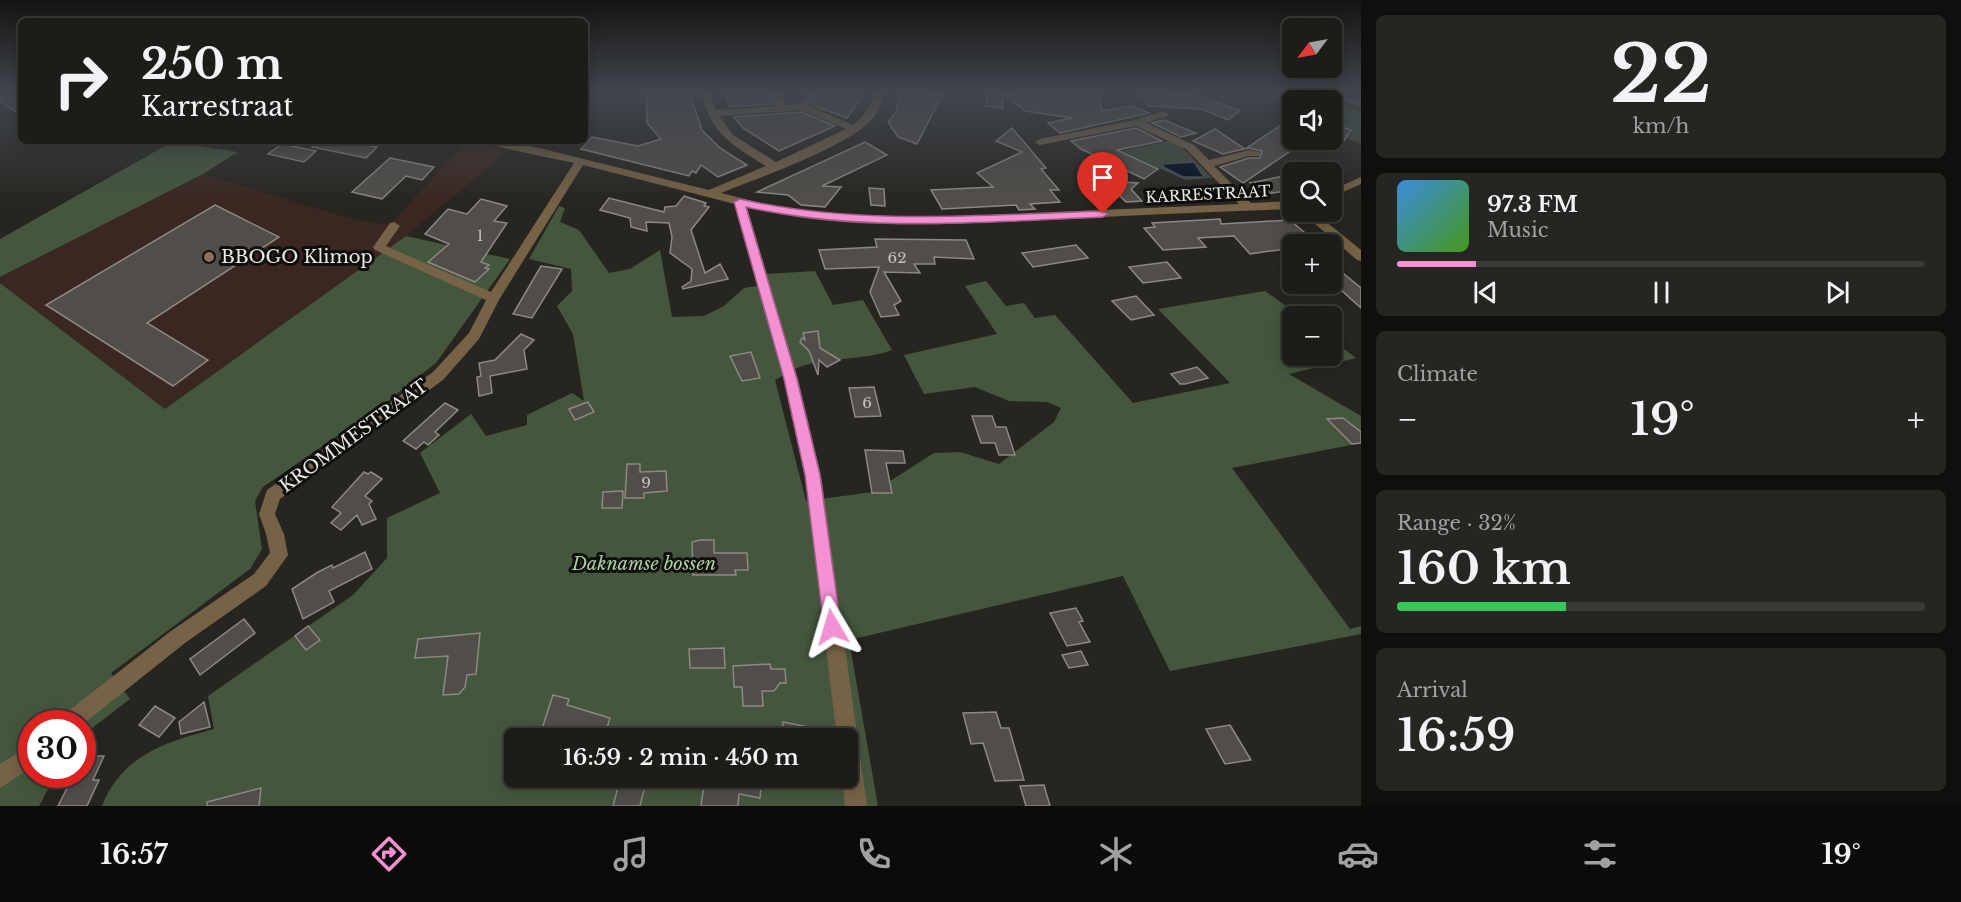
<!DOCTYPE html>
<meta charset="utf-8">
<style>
body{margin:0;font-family:"Libre Baskerville",serif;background:#252521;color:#f1f3f6;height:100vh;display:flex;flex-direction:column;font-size:22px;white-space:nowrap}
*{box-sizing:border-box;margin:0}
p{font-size:20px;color:#a0a1a2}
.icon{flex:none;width:33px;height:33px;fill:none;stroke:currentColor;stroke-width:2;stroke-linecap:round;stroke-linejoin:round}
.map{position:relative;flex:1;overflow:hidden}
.details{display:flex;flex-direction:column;gap:15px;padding:15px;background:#100f0d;width:600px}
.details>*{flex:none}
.top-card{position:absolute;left:18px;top:18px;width:570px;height:126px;border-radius:9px;box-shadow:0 3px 15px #0003,0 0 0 2px #3b3a37;background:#1d1c18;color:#f1f3f6;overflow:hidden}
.needle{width:39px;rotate:238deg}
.buttons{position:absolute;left:1282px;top:18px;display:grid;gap:12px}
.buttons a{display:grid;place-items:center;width:60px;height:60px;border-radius:9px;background:#1d1c18;box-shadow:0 3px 15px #0003,0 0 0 2px #3b3a37;font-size:30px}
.speed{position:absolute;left:18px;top:710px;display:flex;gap:12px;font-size:30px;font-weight:700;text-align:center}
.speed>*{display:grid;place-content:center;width:78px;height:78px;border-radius:50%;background:#1d1c18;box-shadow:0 3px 15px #0003,0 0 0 2px #3b3a37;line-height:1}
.speed .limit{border:9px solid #d22;background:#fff;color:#111}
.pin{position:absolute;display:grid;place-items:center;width:51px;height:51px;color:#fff;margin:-62px -26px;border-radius:50% 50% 50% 0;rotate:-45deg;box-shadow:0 0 6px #0007}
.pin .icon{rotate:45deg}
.me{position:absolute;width:66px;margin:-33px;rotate:353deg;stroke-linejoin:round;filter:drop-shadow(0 0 4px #0008)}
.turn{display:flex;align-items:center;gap:21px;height:126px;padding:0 24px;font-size:27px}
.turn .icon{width:78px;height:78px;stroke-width:2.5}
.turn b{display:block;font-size:42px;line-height:51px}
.big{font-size:45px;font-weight:600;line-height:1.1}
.details .card{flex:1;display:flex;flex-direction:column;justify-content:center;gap:9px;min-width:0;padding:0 21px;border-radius:9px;background:#252521}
.details .dial{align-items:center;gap:0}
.dial b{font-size:78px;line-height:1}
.song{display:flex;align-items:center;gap:18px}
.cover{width:72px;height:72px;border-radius:9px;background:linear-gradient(135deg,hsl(210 70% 55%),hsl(100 70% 35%))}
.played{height:6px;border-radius:3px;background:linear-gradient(90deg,#f491d3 15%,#3b3a37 15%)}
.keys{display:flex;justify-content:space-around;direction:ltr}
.heat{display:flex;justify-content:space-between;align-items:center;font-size:33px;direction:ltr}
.charge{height:9px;border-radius:4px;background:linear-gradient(90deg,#34c759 32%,#3b3a37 0)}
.trip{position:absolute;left:504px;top:728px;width:354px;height:60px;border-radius:9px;background:#1d1c18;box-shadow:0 3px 15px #0003,0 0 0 2px #3b3a37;font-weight:600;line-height:60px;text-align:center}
.dock{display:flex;height:96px;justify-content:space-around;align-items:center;background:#0c0b0a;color:#a0a1a2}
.dock .icon{width:42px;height:42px}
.dock .current{color:#f491d3}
.dock b{font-size:27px;color:#f1f3f6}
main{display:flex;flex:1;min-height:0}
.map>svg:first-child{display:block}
.education{fill:#3a2721}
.green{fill:#404d3c}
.forest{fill:#44573d;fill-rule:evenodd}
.water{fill:#000d20;stroke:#464f5b;stroke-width:1.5}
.building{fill:#514e49;stroke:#8c8983;stroke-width:1.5}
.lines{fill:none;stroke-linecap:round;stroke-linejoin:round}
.minor{fill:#766246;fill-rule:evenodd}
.route{fill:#f491d3;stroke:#9f5e89;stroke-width:1.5}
.education-dot{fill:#8d6e63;stroke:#0f0e0c;stroke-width:2}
.labels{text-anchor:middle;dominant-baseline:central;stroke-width:6;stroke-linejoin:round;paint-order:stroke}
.far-street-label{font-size:15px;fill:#eae9e6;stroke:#0f0e0c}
.number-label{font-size:15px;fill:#c4c2bf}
.poi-label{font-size:18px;fill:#eae9e6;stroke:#0f0e0c;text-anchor:start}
.street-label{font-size:18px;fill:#eae9e6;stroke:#0f0e0c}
.park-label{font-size:18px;font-style:italic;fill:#add1a1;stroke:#0f0e0c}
</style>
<main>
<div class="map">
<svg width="1361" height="806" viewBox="0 0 1361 806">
<rect width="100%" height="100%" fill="#272520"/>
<path class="education" d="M 467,142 L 509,150 L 406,236 L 165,409 L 0,283 L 0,277 L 203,174 L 352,219 L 389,225 Z"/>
<g class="green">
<path d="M 1332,102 L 1361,111 L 1361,144 L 1346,138 L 1351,130 L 1332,124 L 1336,114 L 1332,112 Z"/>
<path d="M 1169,141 L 1181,146 L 1212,178 L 1185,180 L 1122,151 Z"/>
</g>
<g class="forest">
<path d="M 172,142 L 238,152 L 203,174 L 0,277 L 0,239 Z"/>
<path d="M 559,206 L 565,208 L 560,222 L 579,230 L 609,273 L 630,269 L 660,250 L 672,317 L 704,316 L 724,306 L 744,288 L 770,284 L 766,274 L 815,271 L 833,305 L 863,300 L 892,350 C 866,360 837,357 809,364 C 798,366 786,374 775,380 L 806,501 L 873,492 L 934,453 L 960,452 L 999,464 L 1054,422 L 1061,408 L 1047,402 L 1009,401 L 975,387 L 924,394 L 904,355 L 997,334 L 965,286 L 986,281 L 1006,306 L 1024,303 L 1035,318 L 1055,315 L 1133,403 L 1230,383 L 1158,309 L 1265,291 L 1300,316 L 1293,316 L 1293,356 L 1332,356 L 1332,340 L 1356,358 L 1289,374 L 1361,416 L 1361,443 L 1232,468 L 1350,629 L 1361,626 L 1361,634 L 1170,671 L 1123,576 L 849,640 L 878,806 L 102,806 C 122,755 166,742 214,729 L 208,696 L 353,595 L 387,558 L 387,518 L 440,493 L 420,453 L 471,414 L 486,436 L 527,425 L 527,415 L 572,393 L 584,401 L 573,334 L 557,306 L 572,291 L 571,269 L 529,259 ZM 514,738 L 848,738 L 848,777 L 514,777 Z"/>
<path d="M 406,236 L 510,259 L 436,363 L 385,403 L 263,487 L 255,501 L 262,549 L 250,569 L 111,673 L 130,699 L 83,735 L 82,723 L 32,723 L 32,774 L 56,774 L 39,806 L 0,806 L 0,283 L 165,409 Z"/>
</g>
<path class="water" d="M 1194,162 L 1204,177 L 1183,177 L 1163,167 L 1163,164 Z"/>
<g class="building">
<path d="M 0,91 L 21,95 L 21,115 L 0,101 Z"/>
<path d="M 646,91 L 689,91 L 702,130 L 720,148 L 747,165 L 718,177 L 701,165 L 696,173 L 692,171 L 689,176 L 581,149 L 592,137 L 638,146 L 661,139 L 647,123 Z"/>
<path d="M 725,91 L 768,91 L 773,104 L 730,107 Z"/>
<path d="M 820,91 L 866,91 L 847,118 L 812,105 Z"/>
<path d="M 900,91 L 942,95 L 917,144 L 898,137 L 888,122 L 896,112 Z"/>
<path d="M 987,91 L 1037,98 L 1027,91 L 1097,91 L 1102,111 L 1131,106 L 1149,113 L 1060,133 L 1048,123 L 1072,118 L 1025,111 L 1003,93 L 1003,108 L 986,106 Z"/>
<path d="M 1141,92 L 1201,96 L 1240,111 L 1228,120 L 1202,109 L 1148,106 Z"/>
<path d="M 802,112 L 835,126 L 779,151 L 743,128 L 734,117 Z"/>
<path d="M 1293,117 L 1293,140 L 1309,140 L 1302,148 L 1295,148 L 1243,183 L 1220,167 L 1249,158 L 1260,158 L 1262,151 L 1248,148 L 1223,154 L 1193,141 L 1215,129 L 1245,149 Z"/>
<path d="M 1164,120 L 1196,133 L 1181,137 L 1152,123 Z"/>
<path d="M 1332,124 L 1351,130 L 1341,145 L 1332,142 Z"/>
<path d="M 1012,128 L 1046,168 L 1041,169 L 1059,190 L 1050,190 L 1060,202 L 1030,204 L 1035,209 L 1019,210 L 1016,205 L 942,209 L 931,190 L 993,187 L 977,173 L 1022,152 L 996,141 Z"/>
<path d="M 1136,128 L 1162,141 L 1117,150 L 1158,169 L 1144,179 L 1081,149 L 1071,141 Z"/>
<path d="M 312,141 L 345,141 L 377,147 L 366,158 L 312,147 Z"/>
<path d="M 865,142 L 887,155 L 822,186 L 841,187 L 825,207 L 801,205 L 788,195 L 757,192 Z"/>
<path d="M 282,144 L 316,151 L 304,162 L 268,154 Z"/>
<path d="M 390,158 L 434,167 L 422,180 L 406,176 L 382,199 L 352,192 Z"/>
<path d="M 1293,174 L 1293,190 L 1265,194 L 1250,183 Z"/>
<path d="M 1087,180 L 1138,183 L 1131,189 L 1142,201 L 1126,202 L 1120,196 L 1100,195 Z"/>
<path d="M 869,188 L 884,189 L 885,206 L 871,205 Z"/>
<path d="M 684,196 L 706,203 L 704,206 L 709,207 L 691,230 L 705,273 L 720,264 L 728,279 L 683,289 L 682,287 L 691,281 L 692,269 L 670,253 L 672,237 L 669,223 L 646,222 L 647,231 L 631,227 L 630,218 L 600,210 L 609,198 L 664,212 L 665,207 L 676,206 Z"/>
<path d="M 481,199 L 507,206 L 494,221 L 507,223 L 481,262 L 489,265 L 485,268 L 489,269 L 475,282 L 428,262 L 449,244 L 425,234 L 448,209 L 467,214 Z"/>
<path d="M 215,205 L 279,237 L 147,323 L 208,360 L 173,386 L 46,305 Z"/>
<path d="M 1220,219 L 1221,224 L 1290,220 L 1311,238 L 1293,242 L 1293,256 L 1285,249 L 1250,254 L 1234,236 L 1198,238 L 1206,247 L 1163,250 L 1144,228 L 1155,227 L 1152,223 Z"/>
<path d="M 875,239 L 966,240 L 974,259 L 934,257 L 935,264 L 914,264 L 920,273 L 884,272 L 901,301 L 894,305 L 899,315 L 881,317 L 870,292 L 879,267 L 825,269 L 819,250 L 877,247 Z"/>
<path d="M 1076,245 L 1088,258 L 1033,267 L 1022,253 Z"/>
<path d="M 1167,262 L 1181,278 L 1143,283 L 1129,267 Z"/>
<path d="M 1332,264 L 1361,288 L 1361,308 L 1332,282 Z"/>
<path d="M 541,266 L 562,269 L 532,318 L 513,314 Z"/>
<path d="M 1136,296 L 1154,315 L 1131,320 L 1112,301 Z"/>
<path d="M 818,331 L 820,348 L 840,360 L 827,367 L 819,360 L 818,375 L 809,351 L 800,342 L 802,338 L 805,340 L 803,333 Z"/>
<path d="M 521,334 L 534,340 L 524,350 L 527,369 L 490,376 L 492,393 L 479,396 L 477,377 L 481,376 L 479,363 L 495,360 Z"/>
<path d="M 751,352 L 760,378 L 742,381 L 730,356 Z"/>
<path d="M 1197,367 L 1208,378 L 1185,384 L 1180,384 L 1171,374 Z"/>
<path d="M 874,387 L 881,416 L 855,417 L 849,388 Z"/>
<path d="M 588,402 L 594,412 L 575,420 L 569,409 Z"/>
<path d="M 445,403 L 458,410 L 435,432 L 439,435 L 428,445 L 424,442 L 416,449 L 403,441 Z"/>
<path d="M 972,416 L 992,416 L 996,427 L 1006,427 L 1015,455 L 999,455 L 995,443 L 981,443 Z"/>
<path d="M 1343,418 L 1361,432 L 1361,443 L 1352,444 L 1327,419 Z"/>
<path d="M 865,450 L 903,451 L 905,463 L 886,463 L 892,493 L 872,493 Z"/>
<path d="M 627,464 L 640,464 L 640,472 L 666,471 L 667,491 L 644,493 L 644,498 L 625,498 Z"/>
<path d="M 364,472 L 368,474 L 371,472 L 382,479 L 365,496 L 372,501 L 369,504 L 376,519 L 362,525 L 357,515 L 341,530 L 331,523 L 341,513 L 332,507 Z"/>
<path d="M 623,491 L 622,508 L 602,508 L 603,492 Z"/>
<path d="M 700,540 L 714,540 L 714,553 L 747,553 L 748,570 L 735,570 L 736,575 L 693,575 L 692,542 Z"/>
<path d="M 365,552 L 372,569 L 329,591 L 334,602 L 303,619 L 292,589 L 318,572 L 332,565 L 333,568 Z"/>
<path d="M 1076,608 L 1083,621 L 1079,622 L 1090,642 L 1067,646 L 1050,613 Z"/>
<path d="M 244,619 L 255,633 L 200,675 L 190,659 Z"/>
<path d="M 308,626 L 320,640 L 306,650 L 295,636 Z"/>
<path d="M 480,633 L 476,674 L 467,675 L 465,687 L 459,694 L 443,695 L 448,656 L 415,658 L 418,639 Z"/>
<path d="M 724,648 L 725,668 L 690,668 L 689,649 Z"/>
<path d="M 1081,651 L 1088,665 L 1069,668 L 1062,655 Z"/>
<path d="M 770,664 L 771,669 L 785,669 L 786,683 L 780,683 L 774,691 L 762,691 L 763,706 L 743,706 L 742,687 L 734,687 L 733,666 Z"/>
<path d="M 553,695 L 569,699 L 567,705 L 610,718 L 604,738 L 539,738 Z"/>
<path d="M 204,702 L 210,727 L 181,734 L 179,722 Z"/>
<path d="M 155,706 L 175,718 L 159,737 L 139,725 Z"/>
<path d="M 996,712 L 1001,728 L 1009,728 L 1024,780 L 995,781 L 983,743 L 971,744 L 963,713 Z"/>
<path d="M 783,722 L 834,732 L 834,738 L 782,738 Z"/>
<path d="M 1230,725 L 1251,760 L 1225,764 L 1206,729 Z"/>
<path d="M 82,756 L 104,756 L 93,780 L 99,780 L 87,806 L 58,806 L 74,774 L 82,774 Z"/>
<path d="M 719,777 L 762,777 L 760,798 L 739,794 L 738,806 L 701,806 L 704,784 L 718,787 Z"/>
<path d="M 620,780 L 645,786 L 640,806 L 613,806 Z"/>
<path d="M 1044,785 L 1050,806 L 1026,806 L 1020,786 Z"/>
<path d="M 261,788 L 259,806 L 207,806 L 207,802 Z"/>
</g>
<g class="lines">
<g class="minor">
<path d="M 700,91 L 710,91 L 716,110 L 776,106 L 770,91 L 780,91 L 786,105 L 800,104 L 808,91 L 818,91 L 809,106 L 853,125 C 864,115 872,107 874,91 L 884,91 C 883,100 880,109 874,117 C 851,146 758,178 721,193 L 781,208 L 846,215 L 945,217 L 1239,204 L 1186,149 L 1136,126 L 1040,145 L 1035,142 L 1040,139 L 1135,120 L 1164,111 L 1169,114 L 1168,116 L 1146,123 L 1194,145 L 1209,160 L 1249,150 L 1260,152 L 1260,156 L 1249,156 L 1214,166 L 1251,203 L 1293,201 L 1293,209 C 1208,212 1123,216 1038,220 C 941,225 842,231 747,207 L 798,379 L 821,475 L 867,806 L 845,806 L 842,777 L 848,777 L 848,738 L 837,738 L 805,475 L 784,379 L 735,204 L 583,165 L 500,298 L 479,339 L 443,380 L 280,499 L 275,514 L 284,534 L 288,555 L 266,586 L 185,643 L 82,725 L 82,723 L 59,723 L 62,716 L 171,631 L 254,574 L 270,553 L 266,534 L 259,514 L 267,490 L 433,372 L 469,333 L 486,300 L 375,250 L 373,247 L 390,223 L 394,222 L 400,226 L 386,246 L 491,292 L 574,163 L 485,144 L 480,141 L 502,141 L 539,148 L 709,190 L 766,166 C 730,144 712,134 700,91 ZM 802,110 L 846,129 L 776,162 L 733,135 L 719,116 Z"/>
<path d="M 1312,91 L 1328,91 L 1361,101 L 1361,107 Z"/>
<path d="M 1361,177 L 1361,184 L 1332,197 L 1332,190 Z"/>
<path d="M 1301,212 L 1314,212 L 1361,250 L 1361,261 L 1357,260 Z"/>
<path d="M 32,744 L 32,767 L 0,788 L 0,764 Z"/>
</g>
</g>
<linearGradient id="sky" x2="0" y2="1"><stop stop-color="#151412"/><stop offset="0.45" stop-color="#41464e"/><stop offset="1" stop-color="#41464e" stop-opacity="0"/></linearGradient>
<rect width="1361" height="204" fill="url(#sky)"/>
<path class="route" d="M 740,199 C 859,226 981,215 1103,211 L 1108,214 L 1103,217 C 984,222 863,233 746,207 L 797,379 L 820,475 L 841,627 L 838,632 L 832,635 L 826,632 L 824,627 L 805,475 L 784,379 L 734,202 Z"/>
<circle class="education-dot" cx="209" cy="257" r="6"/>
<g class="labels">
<g class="far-street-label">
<text transform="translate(1208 194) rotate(-3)">KARRESTRAAT</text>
</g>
<g class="number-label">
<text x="480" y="235">1</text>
<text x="897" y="257">62</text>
<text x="867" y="402">6</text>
<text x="646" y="482">9</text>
</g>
<g class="poi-label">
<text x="221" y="257">BBOGO Klimop</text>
</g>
<g class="street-label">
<text transform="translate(354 436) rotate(-36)">KROMMESTRAAT</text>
</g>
<g class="park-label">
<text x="644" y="564">Daknamse bossen</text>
</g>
</g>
</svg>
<div class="buttons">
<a><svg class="needle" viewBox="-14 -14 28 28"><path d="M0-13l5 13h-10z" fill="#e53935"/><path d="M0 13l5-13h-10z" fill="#a0a1a2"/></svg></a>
<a><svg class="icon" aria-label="sound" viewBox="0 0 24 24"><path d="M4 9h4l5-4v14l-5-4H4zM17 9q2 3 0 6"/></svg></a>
<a><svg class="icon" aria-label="search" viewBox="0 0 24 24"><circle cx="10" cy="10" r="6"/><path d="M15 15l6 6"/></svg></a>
<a>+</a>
<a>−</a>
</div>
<div class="speed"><div class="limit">30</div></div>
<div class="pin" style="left:1103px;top:214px;background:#d93025"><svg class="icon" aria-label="arrive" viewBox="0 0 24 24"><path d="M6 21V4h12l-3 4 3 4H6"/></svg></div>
<svg class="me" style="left:832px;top:627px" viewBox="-20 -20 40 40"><path d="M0-17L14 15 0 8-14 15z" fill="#f491d3" stroke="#fff" stroke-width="4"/></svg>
<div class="trip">16:59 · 2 min · 450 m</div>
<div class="top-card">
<div class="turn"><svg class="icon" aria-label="right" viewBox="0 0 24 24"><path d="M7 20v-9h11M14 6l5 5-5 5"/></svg><div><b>250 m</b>Karrestraat</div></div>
</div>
</div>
<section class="details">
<div class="card dial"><b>22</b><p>km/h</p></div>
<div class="card">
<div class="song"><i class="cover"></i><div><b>97.3 FM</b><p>Music</p></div></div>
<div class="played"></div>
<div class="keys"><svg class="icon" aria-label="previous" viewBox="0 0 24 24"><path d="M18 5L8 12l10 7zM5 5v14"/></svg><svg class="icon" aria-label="pause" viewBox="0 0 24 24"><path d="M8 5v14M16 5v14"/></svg><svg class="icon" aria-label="next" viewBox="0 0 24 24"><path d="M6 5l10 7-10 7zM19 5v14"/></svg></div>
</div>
<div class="card"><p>Climate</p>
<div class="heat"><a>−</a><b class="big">19°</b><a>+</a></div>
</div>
<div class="card"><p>Range · 32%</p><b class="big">160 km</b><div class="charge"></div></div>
<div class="card"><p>Arrival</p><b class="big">16:59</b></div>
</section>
</main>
<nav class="dock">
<b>16:57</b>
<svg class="icon current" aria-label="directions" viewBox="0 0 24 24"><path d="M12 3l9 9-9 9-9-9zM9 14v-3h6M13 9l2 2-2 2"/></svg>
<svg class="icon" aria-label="music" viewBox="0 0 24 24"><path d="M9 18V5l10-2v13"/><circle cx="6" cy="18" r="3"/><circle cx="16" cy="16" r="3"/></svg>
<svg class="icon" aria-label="phone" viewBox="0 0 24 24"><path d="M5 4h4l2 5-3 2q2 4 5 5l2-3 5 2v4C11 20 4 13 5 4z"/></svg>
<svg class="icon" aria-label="climate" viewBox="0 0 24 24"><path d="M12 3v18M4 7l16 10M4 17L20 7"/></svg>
<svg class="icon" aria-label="car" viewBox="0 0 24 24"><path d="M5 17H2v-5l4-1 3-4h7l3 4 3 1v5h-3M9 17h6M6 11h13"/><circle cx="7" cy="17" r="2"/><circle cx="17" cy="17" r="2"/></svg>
<svg class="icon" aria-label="filters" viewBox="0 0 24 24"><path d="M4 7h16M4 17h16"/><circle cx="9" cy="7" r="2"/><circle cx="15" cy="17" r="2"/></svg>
<b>19°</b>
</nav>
